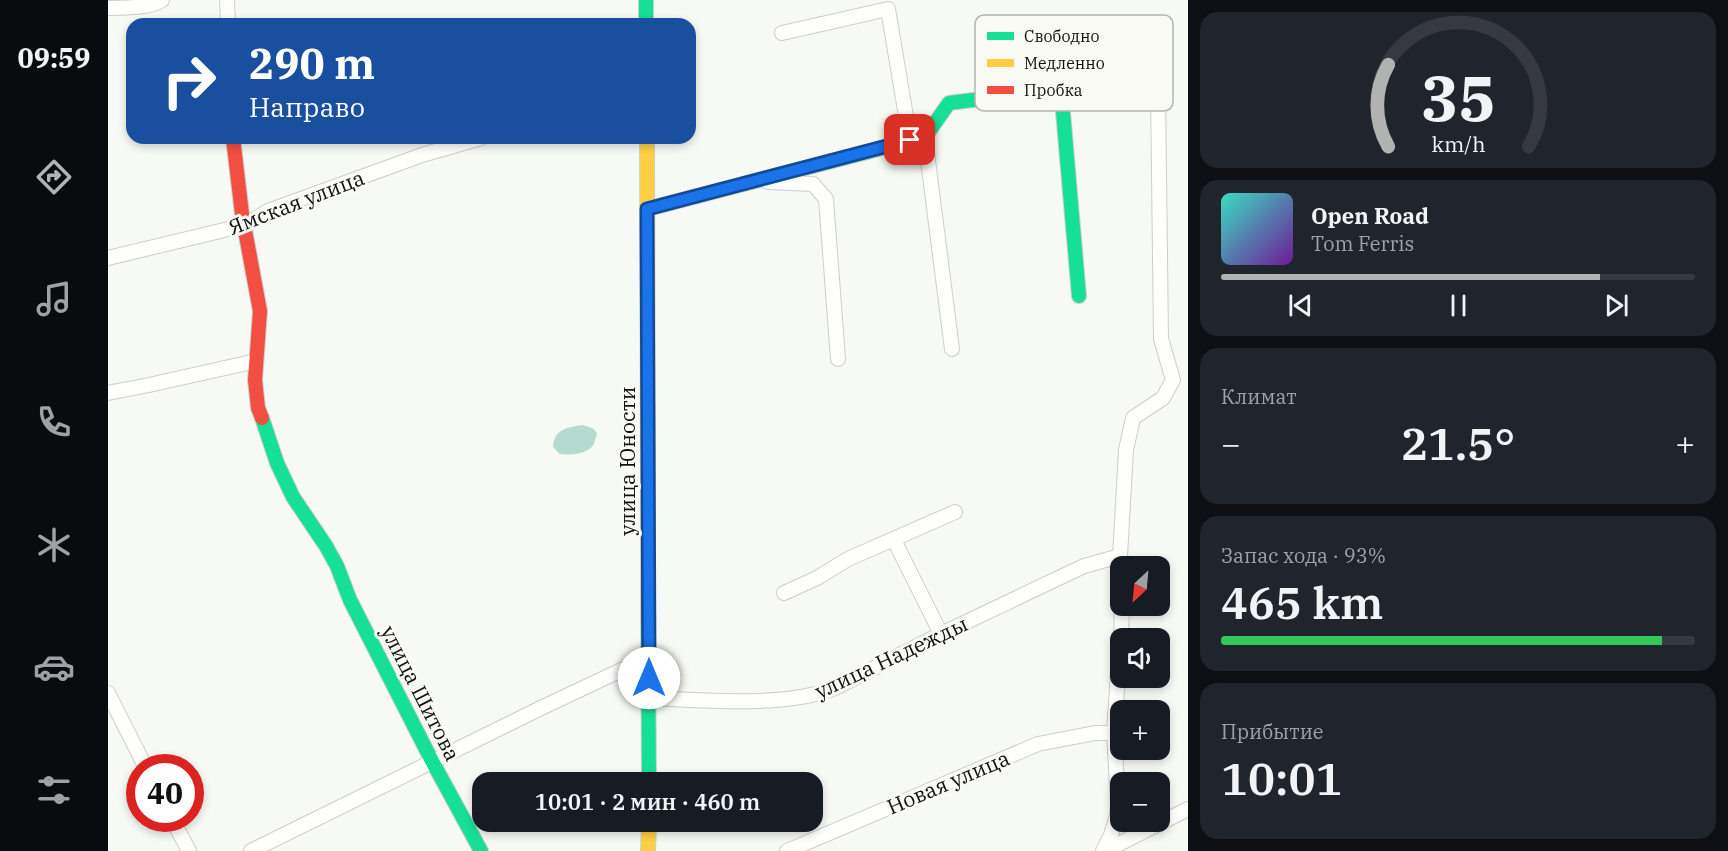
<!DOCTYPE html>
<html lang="ru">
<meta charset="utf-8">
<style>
body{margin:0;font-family:"IBM Plex Serif",serif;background:#20242c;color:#f1f3f6;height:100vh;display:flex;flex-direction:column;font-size:22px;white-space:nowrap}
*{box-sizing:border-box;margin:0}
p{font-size:20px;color:#9ea1a6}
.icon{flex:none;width:33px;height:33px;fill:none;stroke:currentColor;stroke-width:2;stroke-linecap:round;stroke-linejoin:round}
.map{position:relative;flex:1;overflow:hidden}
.side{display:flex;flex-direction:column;gap:12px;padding:12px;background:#0d0f14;width:540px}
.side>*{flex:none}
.top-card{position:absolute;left:18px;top:18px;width:570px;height:126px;border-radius:18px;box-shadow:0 3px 9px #0003;background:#1a4fa0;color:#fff;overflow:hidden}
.needle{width:39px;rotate:206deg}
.fabs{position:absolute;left:1002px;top:556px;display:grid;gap:12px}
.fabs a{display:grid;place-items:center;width:60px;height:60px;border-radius:12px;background:#171b24;box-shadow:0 3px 9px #0003;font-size:30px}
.speed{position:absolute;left:18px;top:754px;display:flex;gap:12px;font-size:30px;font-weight:700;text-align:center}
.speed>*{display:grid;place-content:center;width:78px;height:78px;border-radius:50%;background:#171b24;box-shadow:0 3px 9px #0003;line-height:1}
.speed .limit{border:9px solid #d22;background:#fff;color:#111}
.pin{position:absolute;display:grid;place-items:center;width:51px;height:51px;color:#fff;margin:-26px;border-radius:12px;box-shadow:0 3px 9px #0006}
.me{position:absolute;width:66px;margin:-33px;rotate:0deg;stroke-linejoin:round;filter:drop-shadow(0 0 4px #0008)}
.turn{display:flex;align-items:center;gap:21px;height:126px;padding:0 24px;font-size:27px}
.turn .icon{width:78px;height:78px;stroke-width:2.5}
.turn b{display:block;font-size:42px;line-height:51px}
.big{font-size:45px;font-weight:600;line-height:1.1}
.side .tile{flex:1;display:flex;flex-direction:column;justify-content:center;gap:9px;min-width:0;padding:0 21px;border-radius:18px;background:#20242c}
.side .dial{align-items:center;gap:0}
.dial svg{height:156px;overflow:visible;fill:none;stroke:#363941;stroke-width:7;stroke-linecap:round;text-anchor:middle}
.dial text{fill:#f1f3f6;stroke:none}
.song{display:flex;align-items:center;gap:18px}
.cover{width:72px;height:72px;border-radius:9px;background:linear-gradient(135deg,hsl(170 70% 55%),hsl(280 70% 35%))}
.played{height:6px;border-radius:3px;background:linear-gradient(90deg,#b1b2b2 80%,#363941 80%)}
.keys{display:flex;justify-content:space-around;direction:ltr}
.heat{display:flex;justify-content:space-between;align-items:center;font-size:33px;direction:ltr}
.charge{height:9px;border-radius:4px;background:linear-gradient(90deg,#34c759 93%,#363941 0)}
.trip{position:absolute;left:364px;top:772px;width:351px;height:60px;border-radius:18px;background:#171b24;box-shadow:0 3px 9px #0003;font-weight:600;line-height:60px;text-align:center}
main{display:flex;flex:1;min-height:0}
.tab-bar{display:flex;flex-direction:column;width:108px;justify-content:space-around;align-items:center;background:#090b0e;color:#9ea1a6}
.tab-bar .icon{width:42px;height:42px}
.tab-bar .active{color:#b1b2b2}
.tab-bar b{font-size:27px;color:#f1f3f6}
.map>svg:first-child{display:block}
.water{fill:#b5dacf}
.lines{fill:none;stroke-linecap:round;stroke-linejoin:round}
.street-casing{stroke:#ccceca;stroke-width:16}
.fast-casing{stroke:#ccceca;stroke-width:16}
.slow-casing{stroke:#ccceca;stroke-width:16}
.jam-casing{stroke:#ccceca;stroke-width:16}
.street{stroke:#fefefd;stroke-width:14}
.fast{stroke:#16e098;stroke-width:14}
.slow{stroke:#ffcf43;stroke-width:14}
.jam{stroke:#f24e42;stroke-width:14}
.route-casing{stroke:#114b97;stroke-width:15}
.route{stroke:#1a73e8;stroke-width:10}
.labels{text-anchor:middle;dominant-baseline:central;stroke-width:6;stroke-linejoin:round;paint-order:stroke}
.street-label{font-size:21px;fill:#11120f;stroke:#f8faf3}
.key{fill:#f8faf3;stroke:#b3b4af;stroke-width:1.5}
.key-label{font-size:16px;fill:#11120f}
</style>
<main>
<nav class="tab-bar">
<b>09:59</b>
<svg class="icon active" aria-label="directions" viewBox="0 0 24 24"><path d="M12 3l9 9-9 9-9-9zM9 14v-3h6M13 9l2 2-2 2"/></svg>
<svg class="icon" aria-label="music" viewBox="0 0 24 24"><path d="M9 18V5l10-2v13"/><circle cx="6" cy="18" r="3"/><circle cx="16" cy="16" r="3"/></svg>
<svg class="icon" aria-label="phone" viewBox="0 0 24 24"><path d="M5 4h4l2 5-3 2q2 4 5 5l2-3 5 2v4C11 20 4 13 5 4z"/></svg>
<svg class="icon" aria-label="climate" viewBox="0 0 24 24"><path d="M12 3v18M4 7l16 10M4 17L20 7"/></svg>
<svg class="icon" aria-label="car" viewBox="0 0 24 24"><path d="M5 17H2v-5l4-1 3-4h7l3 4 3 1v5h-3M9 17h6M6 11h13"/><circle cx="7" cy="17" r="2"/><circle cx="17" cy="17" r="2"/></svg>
<svg class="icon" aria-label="filters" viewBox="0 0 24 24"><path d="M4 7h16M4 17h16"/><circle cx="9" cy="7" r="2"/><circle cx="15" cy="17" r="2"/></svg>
</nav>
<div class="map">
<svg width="1080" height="851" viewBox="0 0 1080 851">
<rect width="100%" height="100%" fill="#f7f9f4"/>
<path class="water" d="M 475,425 L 486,429 L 489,434 C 489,434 486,443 486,444 C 479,455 463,455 452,454 L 445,447 C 446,429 460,427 475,425 Z"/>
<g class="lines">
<defs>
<g id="street">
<path d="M 119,0 L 120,24"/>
<path d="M 0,8 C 17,7 40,9 54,0"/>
<path d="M 674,33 L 780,9 L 802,140"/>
<path d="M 817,137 L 844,349"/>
<path d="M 660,182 L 705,184 L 718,199 L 730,359"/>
<path d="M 0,258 L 137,225 L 160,211 L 314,155 L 373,138"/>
<path d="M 0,393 L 41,385 L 148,361"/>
<path d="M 786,540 L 833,634"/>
<path d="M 1013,567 L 1012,556 L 1018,450 L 1025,418 L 1055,398 L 1065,380 L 1053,339 L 1050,91"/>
<path d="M 676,593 L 709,578 L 740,559 L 847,512"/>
<path d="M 1013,639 L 1014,606"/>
<path d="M 0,693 L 38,768"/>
<path d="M 541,698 C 596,700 676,708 727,688 L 833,634 L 976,566 L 1012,556"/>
<path d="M 64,819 L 81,851"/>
<path d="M 143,851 L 433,708 L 541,657"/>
<path d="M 679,851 L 930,744 L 987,733 L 1006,733"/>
<path d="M 995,851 L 1003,835 L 1009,816 L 1010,803 L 1006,733 L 1012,643"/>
<path d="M 997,851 L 1080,809"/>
</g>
<g id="fast">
<path d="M 538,0 L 538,24"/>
<path d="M 539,209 L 817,137 L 841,103 L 953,89 L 971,296"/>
<path d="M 154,418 L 169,463 L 185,497 L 218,546 L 229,566 L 242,600 L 324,761 L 373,851"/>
<path d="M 540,621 L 541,783"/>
</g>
<g id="slow">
<path d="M 539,138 L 540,467"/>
<path d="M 540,851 L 541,822"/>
</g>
<g id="jam">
<path d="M 125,138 L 134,214 L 152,311 L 147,380 L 150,408 L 154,418"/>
<path d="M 540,467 L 540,621"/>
</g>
</defs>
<use href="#street" class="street-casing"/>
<use href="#fast" class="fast-casing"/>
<use href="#slow" class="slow-casing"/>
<use href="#jam" class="jam-casing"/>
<use href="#street" class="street"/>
<use href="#fast" class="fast"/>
<use href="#slow" class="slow"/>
<use href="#jam" class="jam"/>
</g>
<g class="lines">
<defs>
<path id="route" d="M 541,678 L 539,209 L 802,140"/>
</defs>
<use href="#route" class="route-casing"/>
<use href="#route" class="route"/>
</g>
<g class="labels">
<g class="street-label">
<text transform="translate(188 202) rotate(-21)">Ямская улица</text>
<text transform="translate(519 461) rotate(-90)">улица Юности</text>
<text transform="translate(783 657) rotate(-25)">улица Надежды</text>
<text transform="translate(313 693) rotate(63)">улица Шитова</text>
<text transform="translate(840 782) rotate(-23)">Новая улица</text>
</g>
</g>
<rect x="867" y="15" width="198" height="96" rx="9" class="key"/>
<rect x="879" y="32" width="27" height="8" fill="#16e098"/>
<rect x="879" y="59" width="27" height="8" fill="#ffcf43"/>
<rect x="879" y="86" width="27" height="8" fill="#f24e42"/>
<g class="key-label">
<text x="916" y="42">Свободно</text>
<text x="916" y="69">Медленно</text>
<text x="916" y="96">Пробка</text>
</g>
</svg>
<div class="fabs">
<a><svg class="needle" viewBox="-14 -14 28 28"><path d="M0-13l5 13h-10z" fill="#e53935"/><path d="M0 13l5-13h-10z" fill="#9ea1a6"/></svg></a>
<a><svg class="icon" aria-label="sound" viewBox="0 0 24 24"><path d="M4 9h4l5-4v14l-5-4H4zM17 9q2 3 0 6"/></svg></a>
<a>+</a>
<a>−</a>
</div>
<div class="speed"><div class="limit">40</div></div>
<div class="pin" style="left:802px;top:140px;background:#d93025"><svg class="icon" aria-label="arrive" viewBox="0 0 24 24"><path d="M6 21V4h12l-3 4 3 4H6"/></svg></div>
<svg class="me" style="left:541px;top:678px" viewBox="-20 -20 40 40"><circle r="19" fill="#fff"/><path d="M0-13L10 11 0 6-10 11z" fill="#1a73e8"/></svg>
<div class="trip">10:01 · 2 мин · 460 m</div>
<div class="top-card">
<div class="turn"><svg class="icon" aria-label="right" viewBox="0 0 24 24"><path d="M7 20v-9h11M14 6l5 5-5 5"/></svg><div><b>290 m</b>Направо</div></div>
</div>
</div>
<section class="side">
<div class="tile dial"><svg viewBox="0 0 100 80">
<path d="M14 69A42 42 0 1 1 86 69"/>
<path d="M14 69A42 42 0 0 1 14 27" stroke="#b1b2b2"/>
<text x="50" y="56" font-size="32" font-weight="700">35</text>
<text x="50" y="72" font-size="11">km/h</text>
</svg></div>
<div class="tile">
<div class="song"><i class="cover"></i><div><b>Open Road</b><p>Tom Ferris</p></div></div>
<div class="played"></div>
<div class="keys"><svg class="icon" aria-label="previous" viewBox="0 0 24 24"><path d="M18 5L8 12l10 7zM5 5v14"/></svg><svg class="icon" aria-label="pause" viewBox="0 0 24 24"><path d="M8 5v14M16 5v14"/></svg><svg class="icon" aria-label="next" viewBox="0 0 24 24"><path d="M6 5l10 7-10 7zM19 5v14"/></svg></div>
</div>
<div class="tile"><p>Климат</p>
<div class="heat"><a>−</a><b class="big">21.5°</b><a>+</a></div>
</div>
<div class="tile"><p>Запас хода · 93%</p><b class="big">465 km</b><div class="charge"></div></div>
<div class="tile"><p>Прибытие</p><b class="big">10:01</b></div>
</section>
</main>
